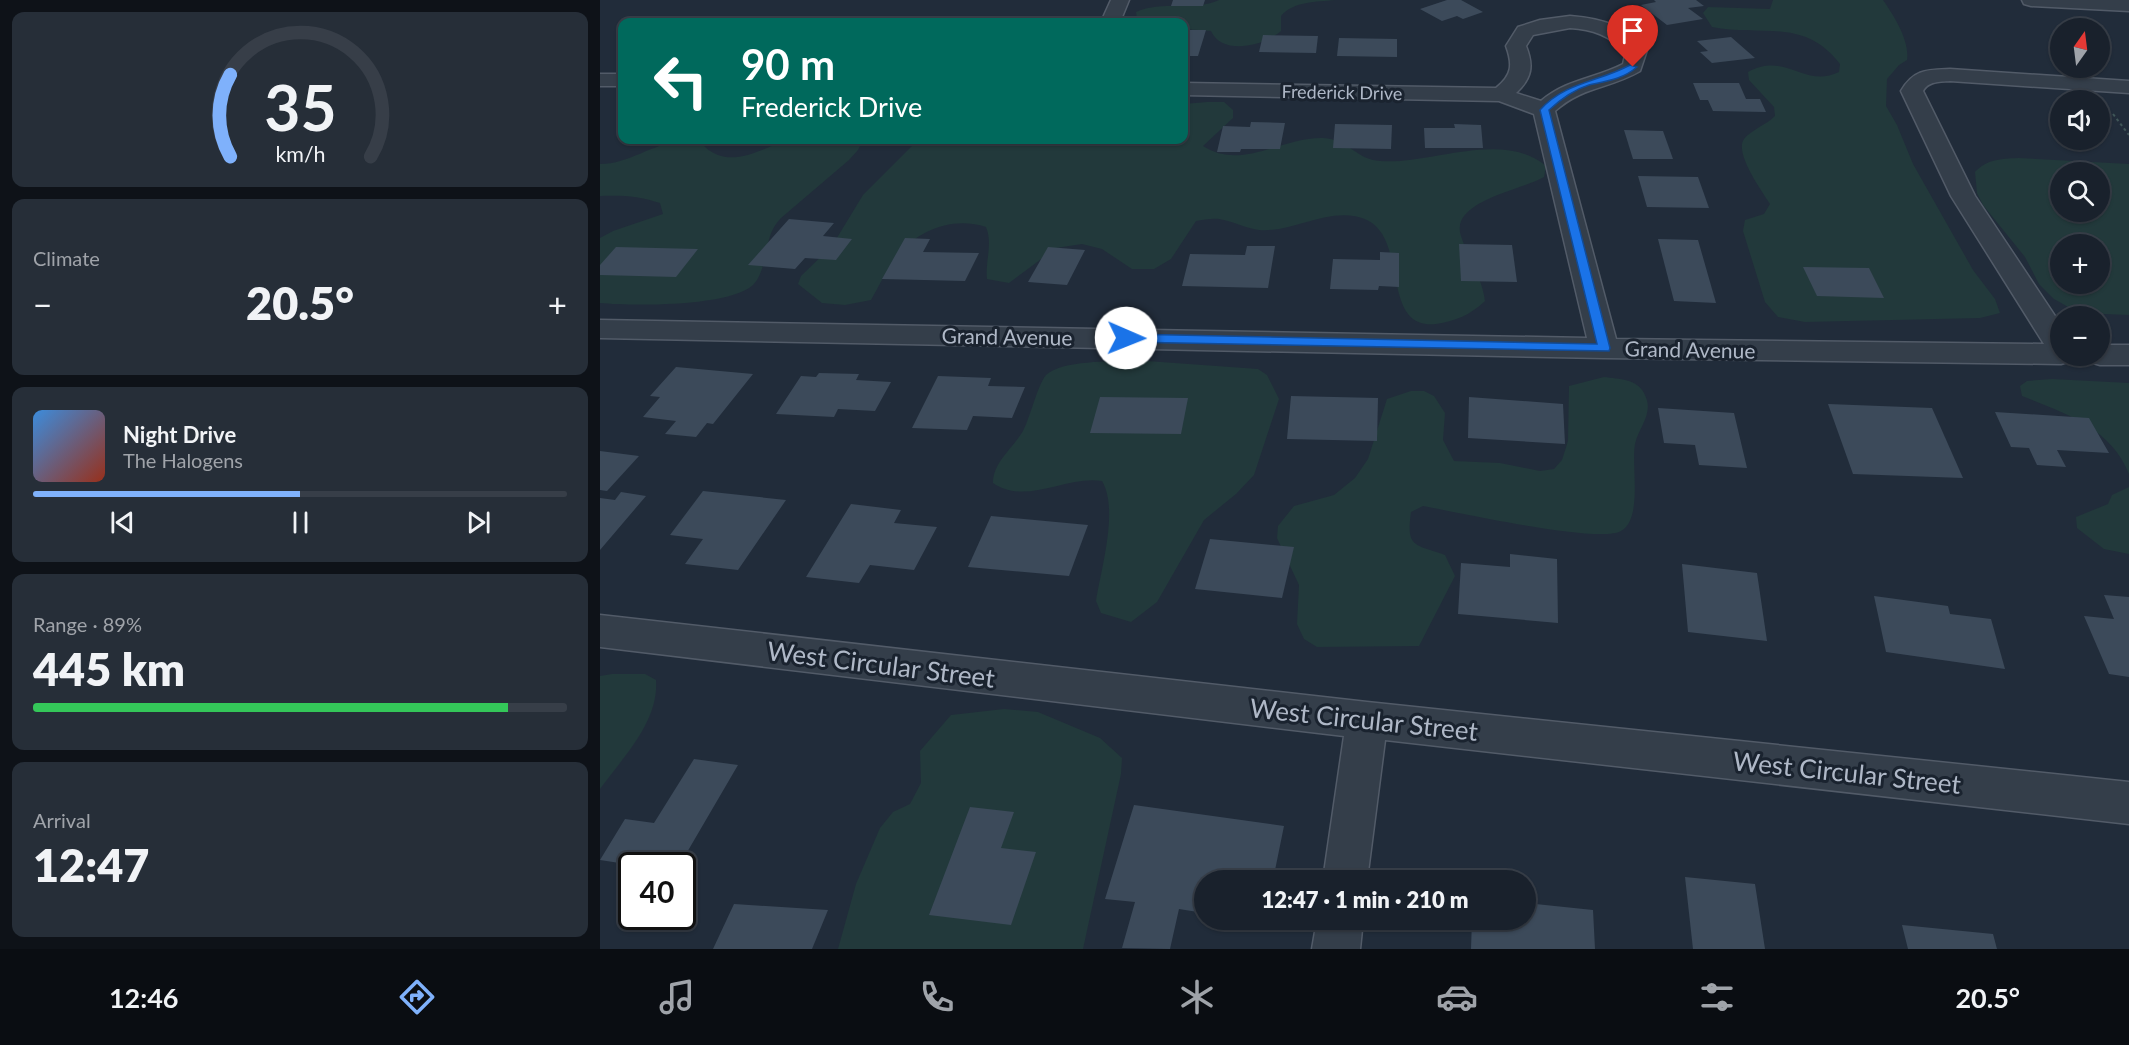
<!DOCTYPE html>
<meta charset="utf-8">
<style>
body{margin:0;font-family:Lato,sans-serif;background:#262e38;color:#f1f3f6;height:100vh;display:flex;flex-direction:column;font-size:22px;white-space:nowrap}
*{box-sizing:border-box;margin:0}
p{font-size:20px;color:#9fa3a9}
.icon{flex:none;width:33px;height:33px;fill:none;stroke:currentColor;stroke-width:2;stroke-linecap:round;stroke-linejoin:round}
.map{position:relative;flex:1;overflow:hidden}
.sheet{display:flex;flex-direction:column;gap:12px;padding:12px;background:#0e1218;width:600px}
.sheet>*{flex:none}
.hud{position:absolute;left:18px;top:18px;width:570px;height:126px;border-radius:12px;box-shadow:0 2px 4px #0004,0 0 0 2px #373e48;background:#00695c;color:#fff;overflow:hidden}
.needle{width:39px;rotate:14deg}
.tools{position:absolute;left:1450px;top:18px;display:grid;gap:12px}
.tools a{display:grid;place-items:center;width:60px;height:60px;border-radius:50%;background:#19212c;box-shadow:0 2px 4px #0004,0 0 0 2px #373e48;font-size:30px}
.speed{position:absolute;left:18px;top:852px;display:flex;gap:12px;font-size:30px;font-weight:700;text-align:center}
.speed>*{display:grid;place-content:center;width:78px;height:78px;border-radius:50%;background:#19212c;box-shadow:0 2px 4px #0004,0 0 0 2px #373e48;line-height:1}
.speed .limit{border:3px solid #111;border-radius:9px;background:#fff;color:#111}
.pin{position:absolute;display:grid;place-items:center;width:51px;height:51px;color:#fff;margin:-62px -26px;border-radius:50% 50% 50% 0;rotate:-45deg;box-shadow:0 0 6px #0007}
.pin .icon{rotate:45deg}
.me{position:absolute;width:66px;margin:-33px;rotate:91deg;stroke-linejoin:round;filter:drop-shadow(0 0 4px #0008)}
.turn{display:flex;align-items:center;gap:21px;height:126px;padding:0 24px;font-size:27px}
.turn .icon{width:78px;height:78px;stroke-width:2.5}
.turn b{display:block;font-size:42px;line-height:51px}
.big{font-size:45px;font-weight:800;line-height:1.1}
.sheet .card{flex:1;display:flex;flex-direction:column;justify-content:center;gap:9px;min-width:0;padding:0 21px;border-radius:12px;background:#262e38}
.sheet .dial{align-items:center;gap:0}
.dial svg{height:156px;overflow:visible;fill:none;stroke:#373e48;stroke-width:7;stroke-linecap:round;text-anchor:middle}
.dial text{fill:#f1f3f6;stroke:none}
.song{display:flex;align-items:center;gap:18px}
.cover{width:72px;height:72px;border-radius:9px;background:linear-gradient(135deg,hsl(210 70% 55%),hsl(10 70% 35%))}
.played{height:6px;border-radius:3px;background:linear-gradient(90deg,#7fb1fb 50%,#373e48 50%)}
.keys{display:flex;justify-content:space-around;direction:ltr}
.heat{display:flex;justify-content:space-between;align-items:center;font-size:33px;direction:ltr}
.charge{height:9px;border-radius:4px;background:linear-gradient(90deg,#34c759 89%,#373e48 0)}
.trip{position:absolute;left:594px;top:870px;width:342px;height:60px;border-radius:30px;background:#19212c;box-shadow:0 2px 4px #0004,0 0 0 2px #373e48;font-weight:800;line-height:60px;text-align:center}
.dock{display:flex;height:96px;justify-content:space-around;align-items:center;background:#0a0d12;color:#9fa3a9}
.dock .icon{width:42px;height:42px}
.dock .selected{color:#7fb1fb}
.dock b{font-size:27px;color:#f1f3f6}
main{display:flex;flex:1;min-height:0}
.map>svg:first-child{display:block}
.green{fill:#22393b;fill-rule:evenodd}
.building{fill:#3c4a5a}
.lines{fill:none;stroke-linecap:round;stroke-linejoin:round}
.minor-casing{stroke:#525b68;stroke-width:3}
.path{stroke:#405658;stroke-width:2;stroke-dasharray:3 3;stroke-linecap:butt}
.minor{fill:#343e4a;fill-rule:evenodd}
.route{fill:#1a73e8;stroke:#114b97;stroke-width:1.5}
.labels{text-anchor:middle;dominant-baseline:central;stroke-width:6;stroke-linejoin:round;paint-order:stroke}
.far-street-label{font-size:18px;fill:#afb8c7;stroke:#1a232f}
.street-label{font-size:21px;fill:#afb8c7;stroke:#1a232f}
.near-street-label{font-size:26px;fill:#afb8c7;stroke:#1a232f}
</style>
<main>
<section class="sheet">
<div class="card dial"><svg viewBox="0 0 100 80">
<path d="M14 69A42 42 0 1 1 86 69"/>
<path d="M14 69A42 42 0 0 1 14 27" stroke="#7fb1fb"/>
<text x="50" y="56" font-size="32" font-weight="700">35</text>
<text x="50" y="72" font-size="11">km/h</text>
</svg></div>
<div class="card"><p>Climate</p>
<div class="heat"><a>−</a><b class="big">20.5°</b><a>+</a></div>
</div>
<div class="card">
<div class="song"><i class="cover"></i><div><b>Night Drive</b><p>The Halogens</p></div></div>
<div class="played"></div>
<div class="keys"><svg class="icon" aria-label="previous" viewBox="0 0 24 24"><path d="M18 5L8 12l10 7zM5 5v14"/></svg><svg class="icon" aria-label="pause" viewBox="0 0 24 24"><path d="M8 5v14M16 5v14"/></svg><svg class="icon" aria-label="next" viewBox="0 0 24 24"><path d="M6 5l10 7-10 7zM19 5v14"/></svg></div>
</div>
<div class="card"><p>Range · 89%</p><b class="big">445 km</b><div class="charge"></div></div>
<div class="card"><p>Arrival</p><b class="big">12:47</b></div>
</section>
<div class="map">
<svg width="1529" height="949" viewBox="0 0 1529 949">
<rect width="100%" height="100%" fill="#212c3a"/>
<g class="green">
<path d="M 619,0 L 735,0 C 716,2 694,1 681,16 L 681,31 C 664,46 622,56 611,31 L 584,29 L 584,22 L 540,22 L 537,19 L 536,12 C 562,0 593,12 619,0 Z"/>
<path d="M 1173,0 L 1283,0 C 1294,16 1310,41 1307,60 L 1299,65 L 1287,79 L 1286,106 L 1297,125 L 1313,164 L 1373,270 L 1395,299 L 1400,313 L 1380,318 L 1205,322 L 1178,317 L 1165,302 L 1143,231 L 1145,220 L 1164,214 L 1170,204 C 1162,191 1134,153 1144,139 C 1151,130 1166,125 1175,116 L 1174,107 L 1149,80 L 1148,72 C 1186,51 1204,89 1239,72 L 1240,64 C 1204,17 1161,37 1112,27 L 1103,13 L 1108,7 L 1170,9 Z"/>
<path d="M 607,102 L 624,102 L 633,110 L 633,118 L 603,146 C 641,171 682,137 723,138 C 748,139 757,160 780,161 C 831,165 902,129 946,166 L 944,177 C 922,190 849,201 861,236 C 868,258 882,277 885,301 C 870,315 856,321 836,324 C 780,330 809,240 767,220 C 732,204 694,233 659,230 C 645,228 632,221 619,219 C 612,218 603,220 596,221 L 571,259 L 554,269 L 532,269 L 502,249 L 482,244 L 456,248 L 409,283 L 387,279 C 385,261 393,244 386,227 C 353,216 316,230 295,259 C 286,271 279,286 271,300 L 245,305 L 222,303 L 198,284 L 201,276 L 232,246 L 263,195 L 316,142 L 323,140 L 384,140 L 407,143 L 463,140 L 584,140 L 584,104 Z"/>
<path d="M 185,140 L 263,140 L 258,150 L 249,160 L 181,218 C 178,221 175,225 173,229 C 165,244 166,272 153,285 C 129,307 32,306 0,303 L 0,238 L 13,231 L 63,214 L 60,203 C 39,196 22,195 0,196 L 0,164 C 29,164 52,144 80,141 C 107,139 100,148 118,155 C 139,163 166,148 185,140 Z"/>
<path d="M 1418,158 L 1529,164 L 1529,315 L 1479,313 L 1454,299 L 1439,284 L 1425,257 L 1383,205 L 1377,193 L 1375,172 C 1387,159 1401,159 1418,158 ZM 1461,172 L 1500,172 L 1500,212 L 1461,212 ZM 1461,244 L 1500,244 L 1500,284 L 1461,284 Z"/>
<path d="M 533,360 L 658,369 L 667,375 L 679,399 L 654,475 L 636,494 L 604,520 L 557,602 L 531,622 L 501,613 L 496,601 C 501,569 519,509 502,481 C 467,475 426,506 393,483 C 393,462 413,448 423,431 C 430,418 438,384 446,375 C 462,360 511,362 533,360 Z"/>
<path d="M 1004,377 C 1019,379 1037,379 1044,393 C 1055,413 1039,426 1035,444 C 1031,466 1043,519 1021,531 C 998,544 857,512 823,506 L 811,512 C 806,548 814,544 845,555 L 855,576 L 819,646 L 717,647 L 704,639 L 697,624 L 699,585 L 677,538 L 678,526 L 694,506 L 734,495 L 755,478 L 768,459 L 787,399 L 811,391 L 824,391 L 834,396 L 845,413 L 843,440 L 854,461 L 900,463 L 940,471 L 954,469 L 962,460 L 968,441 L 969,386 Z"/>
<path d="M 1452,379 L 1529,383 L 1529,474 C 1511,428 1465,413 1422,396 L 1420,386 L 1427,381 Z"/>
<path d="M 1529,487 L 1529,554 L 1504,549 L 1477,528 L 1476,517 L 1508,504 L 1512,495 Z"/>
<path d="M 12,674 L 45,674 L 56,680 C 59,722 23,757 0,789 L 0,676 Z"/>
<path d="M 404,709 L 438,712 L 500,738 L 522,758 L 521,774 L 483,949 L 238,949 L 256,884 L 280,828 L 293,812 L 310,804 L 321,783 L 320,751 L 351,715 Z"/>
</g>
<g class="building">
<path d="M 573,0 L 605,0 L 603,6 L 571,6 Z"/>
<path d="M 847,0 L 861,0 L 883,12 L 863,19 L 857,16 L 842,21 L 820,9 Z"/>
<path d="M 1054,0 L 1096,0 L 1104,6 L 1088,8 L 1103,19 L 1067,25 L 1041,5 L 1056,2 Z"/>
<path d="M 584,30 L 606,30 L 598,56 L 584,56 Z"/>
<path d="M 663,35 L 718,36 L 716,53 L 659,52 Z"/>
<path d="M 1131,37 L 1155,58 L 1112,63 L 1100,52 L 1108,51 L 1097,41 Z"/>
<path d="M 739,38 L 797,39 L 797,57 L 737,56 Z"/>
<path d="M 1093,83 L 1139,83 L 1146,99 L 1160,99 L 1166,112 L 1113,111 L 1108,100 L 1100,100 Z"/>
<path d="M 651,122 L 685,123 L 680,149 L 641,149 L 640,152 L 617,152 L 623,126 L 650,127 Z"/>
<path d="M 735,124 L 792,125 L 791,149 L 733,148 Z"/>
<path d="M 854,124 L 881,125 L 883,148 L 825,148 L 824,128 L 855,128 Z"/>
<path d="M 1024,130 L 1063,131 L 1073,159 L 1033,159 Z"/>
<path d="M 1038,176 L 1098,177 L 1109,208 L 1047,207 Z"/>
<path d="M 189,219 L 234,223 L 223,236 L 252,239 L 236,260 L 205,258 L 195,269 L 148,265 Z"/>
<path d="M 305,238 L 330,239 L 323,252 L 379,253 L 365,281 L 282,279 Z"/>
<path d="M 1058,239 L 1098,240 L 1116,303 L 1074,301 Z"/>
<path d="M 859,244 L 912,245 L 917,282 L 861,281 Z"/>
<path d="M 647,246 L 675,246 L 668,288 L 582,286 L 590,254 L 645,255 Z"/>
<path d="M 16,247 L 98,249 L 76,277 L 0,275 L 0,265 Z"/>
<path d="M 448,247 L 485,250 L 467,285 L 428,282 Z"/>
<path d="M 780,252 L 799,253 L 799,287 L 779,286 L 778,290 L 730,289 L 733,259 L 780,260 Z"/>
<path d="M 1203,267 L 1269,268 L 1284,298 L 1217,296 Z"/>
<path d="M 76,367 L 153,374 L 113,424 L 107,423 L 96,437 L 65,434 L 76,421 L 43,417 L 60,397 L 50,396 Z"/>
<path d="M 219,373 L 259,374 L 256,380 L 291,382 L 275,411 L 238,409 L 234,417 L 176,414 L 201,376 L 216,377 Z"/>
<path d="M 338,376 L 391,378 L 388,386 L 425,387 L 412,418 L 373,416 L 367,430 L 312,428 Z"/>
<path d="M 691,396 L 778,398 L 777,441 L 687,439 Z"/>
<path d="M 500,397 L 588,398 L 581,434 L 490,433 Z"/>
<path d="M 869,397 L 963,404 L 965,444 L 868,438 Z"/>
<path d="M 1228,404 L 1332,408 L 1363,478 L 1253,474 Z"/>
<path d="M 1058,408 L 1134,413 L 1147,468 L 1099,465 L 1095,445 L 1064,443 Z"/>
<path d="M 1395,412 L 1489,418 L 1509,453 L 1457,450 L 1466,467 L 1437,465 L 1429,448 L 1411,447 Z"/>
<path d="M 0,451 L 39,456 L 7,491 L 0,490 Z"/>
<path d="M 103,491 L 186,500 L 138,570 L 85,564 L 103,539 L 70,535 Z"/>
<path d="M 21,492 L 46,496 L 0,550 L 0,498 L 15,500 Z"/>
<path d="M 251,504 L 301,510 L 294,523 L 337,527 L 314,570 L 270,565 L 259,583 L 206,577 Z"/>
<path d="M 391,516 L 488,525 L 469,576 L 368,567 Z"/>
<path d="M 610,539 L 694,547 L 682,598 L 595,589 Z"/>
<path d="M 910,554 L 957,559 L 958,623 L 858,614 L 861,563 L 910,567 Z"/>
<path d="M 1082,564 L 1157,573 L 1167,641 L 1088,632 Z"/>
<path d="M 1504,595 L 1529,597 L 1529,677 L 1509,674 L 1484,616 L 1514,619 Z"/>
<path d="M 1274,596 L 1348,606 L 1350,614 L 1391,619 L 1405,669 L 1286,652 Z"/>
<path d="M 94,759 L 138,765 L 79,866 L 39,866 L 0,860 L 25,819 L 54,823 Z"/>
<path d="M 534,805 L 684,826 L 673,880 L 604,880 L 604,913 L 579,909 L 570,949 L 522,948 L 535,902 L 505,899 Z"/>
<path d="M 370,807 L 414,812 L 401,848 L 436,852 L 411,925 L 329,915 Z"/>
<path d="M 1085,877 L 1155,884 L 1165,949 L 1093,949 Z"/>
<path d="M 926,903 L 993,910 L 995,949 L 871,949 L 872,920 L 926,920 Z"/>
<path d="M 134,904 L 228,910 L 212,949 L 113,949 Z"/>
<path d="M 1302,925 L 1393,934 L 1397,949 L 1308,949 Z"/>
</g>
<g class="lines">
<defs>
<g id="minor">
<path d="M 511,0 L 529,0 L 520,22 L 501,22 Z"/>
<path d="M 1422,0 L 1529,0 L 1529,11 L 1431,6 L 1424,4 Z"/>
<path d="M 970,16 C 998,18 1030,26 1047,50 L 1040,71 C 1009,89 983,86 955,111 L 1016,339 L 1444,344 L 1351,196 L 1301,91 C 1314,69 1327,70 1350,69 L 1529,81 L 1529,93 L 1350,81 C 1340,82 1328,81 1323,91 L 1375,196 L 1461,325 L 1461,356 L 1475,356 L 1471,361 L 1461,364 L 1004,358 L 0,338 L 0,320 L 987,338 L 934,114 L 899,101 L 584,95 L 584,83 L 896,88 C 912,75 913,65 906,46 L 918,27 L 940,20 ZM 970,28 C 993,29 1009,36 1026,51 L 1023,64 C 994,79 967,79 941,101 L 916,93 C 932,78 934,66 926,46 L 933,35 Z"/>
<rect x="0" y="74" width="22" height="12"/>
<path d="M 1500,345 L 1529,345 L 1529,365 L 1500,365 L 1490,362 L 1486,356 L 1500,356 Z"/>
<path d="M 0,615 L 767,702 L 1529,782 L 1529,824 L 785,740 L 767,880 L 723,880 L 744,736 L 0,647 Z"/>
<path d="M 717,920 L 763,920 L 760,949 L 712,949 Z"/>
</g>
</defs>
<use href="#minor" class="minor-casing"/>
<path class="path" d="M 1513,114 L 1529,135"/>
<use href="#minor" class="minor"/>
</g>
<path class="route" d="M 1030,65 L 1037,67 C 1023,79 1007,81 989,85 C 973,90 961,99 949,110 L 1010,348 L 1009,351 L 526,342 L 520,338 L 526,334 L 997,344 L 940,110 C 965,82 999,82 1030,65 Z"/>
<g class="labels">
<g class="far-street-label">
<text transform="translate(742 92) rotate(1)">Frederick Drive</text>
</g>
<g class="street-label">
<text transform="translate(407 336) rotate(1)">Grand Avenue</text>
<text transform="translate(1090 349) rotate(1)">Grand Avenue</text>
</g>
<g class="near-street-label">
<text transform="translate(281 664) rotate(7)">West Circular Street</text>
<text transform="translate(764 719) rotate(6)">West Circular Street</text>
<text transform="translate(1247 772) rotate(6)">West Circular Street</text>
</g>
</g>
</svg>
<div class="tools">
<a><svg class="needle" viewBox="-14 -14 28 28"><path d="M0-13l5 13h-10z" fill="#e53935"/><path d="M0 13l5-13h-10z" fill="#9fa3a9"/></svg></a>
<a><svg class="icon" aria-label="sound" viewBox="0 0 24 24"><path d="M4 9h4l5-4v14l-5-4H4zM17 9q2 3 0 6"/></svg></a>
<a><svg class="icon" aria-label="search" viewBox="0 0 24 24"><circle cx="10" cy="10" r="6"/><path d="M15 15l6 6"/></svg></a>
<a>+</a>
<a>−</a>
</div>
<div class="speed"><div class="limit">40</div></div>
<div class="pin" style="left:1033px;top:67px;background:#d93025"><svg class="icon" aria-label="arrive" viewBox="0 0 24 24"><path d="M6 21V4h12l-3 4 3 4H6"/></svg></div>
<svg class="me" style="left:526px;top:338px" viewBox="-20 -20 40 40"><circle r="19" fill="#fff"/><path d="M0-13L10 11 0 6-10 11z" fill="#1a73e8"/></svg>
<div class="trip">12:47 · 1 min · 210 m</div>
<div class="hud">
<div class="turn"><svg class="icon" aria-label="left" viewBox="0 0 24 24"><path d="M17 20v-9H6M10 6l-5 5 5 5"/></svg><div><b>90 m</b>Frederick Drive</div></div>
</div>
</div>
</main>
<nav class="dock">
<b>12:46</b>
<svg class="icon selected" aria-label="directions" viewBox="0 0 24 24"><path d="M12 3l9 9-9 9-9-9zM9 14v-3h6M13 9l2 2-2 2"/></svg>
<svg class="icon" aria-label="music" viewBox="0 0 24 24"><path d="M9 18V5l10-2v13"/><circle cx="6" cy="18" r="3"/><circle cx="16" cy="16" r="3"/></svg>
<svg class="icon" aria-label="phone" viewBox="0 0 24 24"><path d="M5 4h4l2 5-3 2q2 4 5 5l2-3 5 2v4C11 20 4 13 5 4z"/></svg>
<svg class="icon" aria-label="climate" viewBox="0 0 24 24"><path d="M12 3v18M4 7l16 10M4 17L20 7"/></svg>
<svg class="icon" aria-label="car" viewBox="0 0 24 24"><path d="M5 17H2v-5l4-1 3-4h7l3 4 3 1v5h-3M9 17h6M6 11h13"/><circle cx="7" cy="17" r="2"/><circle cx="17" cy="17" r="2"/></svg>
<svg class="icon" aria-label="filters" viewBox="0 0 24 24"><path d="M4 7h16M4 17h16"/><circle cx="9" cy="7" r="2"/><circle cx="15" cy="17" r="2"/></svg>
<b>20.5°</b>
</nav>
